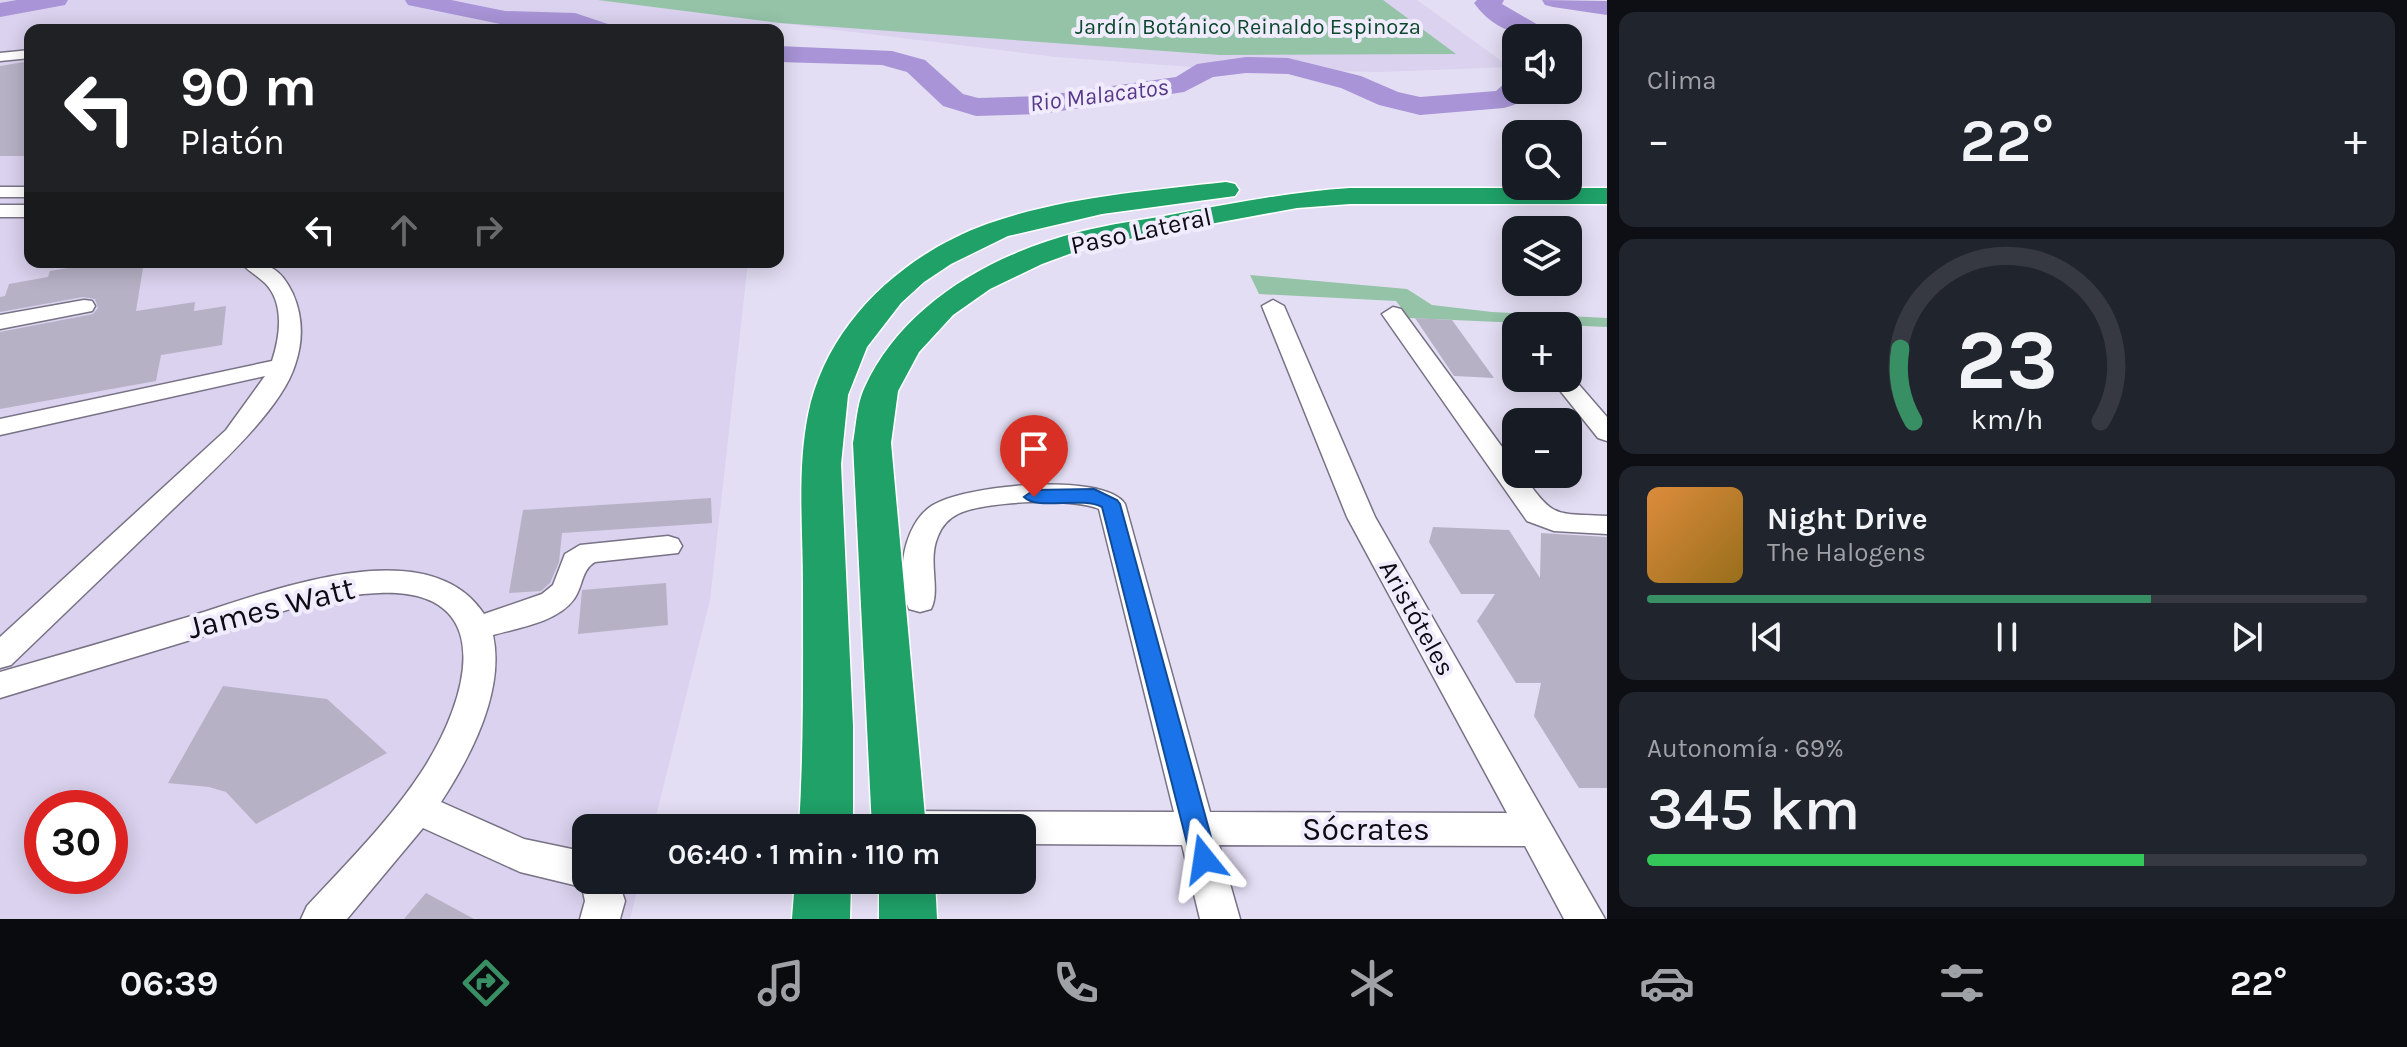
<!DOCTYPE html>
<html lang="es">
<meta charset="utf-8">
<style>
body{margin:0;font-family:Karla,sans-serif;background:#20242c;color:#f1f3f6;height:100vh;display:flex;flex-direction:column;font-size:30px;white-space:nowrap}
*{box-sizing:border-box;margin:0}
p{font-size:26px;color:#9ea1a6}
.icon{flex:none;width:44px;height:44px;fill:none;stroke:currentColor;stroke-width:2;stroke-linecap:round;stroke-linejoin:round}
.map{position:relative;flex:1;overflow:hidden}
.side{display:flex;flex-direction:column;gap:12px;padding:12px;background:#0d0f14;width:800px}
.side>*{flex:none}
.banner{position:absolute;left:24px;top:24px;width:760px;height:244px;border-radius:16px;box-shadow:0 4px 20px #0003;background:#202124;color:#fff;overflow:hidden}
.fabs{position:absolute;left:1502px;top:24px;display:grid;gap:16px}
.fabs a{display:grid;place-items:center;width:80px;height:80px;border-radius:16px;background:#171b24;box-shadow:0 4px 20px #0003;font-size:40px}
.speed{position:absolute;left:24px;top:790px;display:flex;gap:16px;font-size:40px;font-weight:700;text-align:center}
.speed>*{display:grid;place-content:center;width:104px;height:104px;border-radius:50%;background:#171b24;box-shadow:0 4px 20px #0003;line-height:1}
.speed .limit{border:12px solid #d22;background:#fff;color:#111}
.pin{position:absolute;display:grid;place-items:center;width:68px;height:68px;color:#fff;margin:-82px -34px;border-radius:50% 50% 50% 0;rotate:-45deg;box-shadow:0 0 8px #0007}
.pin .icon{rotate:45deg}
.me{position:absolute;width:88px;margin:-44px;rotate:345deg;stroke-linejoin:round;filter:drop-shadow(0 0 6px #0008)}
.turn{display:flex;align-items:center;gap:28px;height:168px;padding:0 24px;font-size:36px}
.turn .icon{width:104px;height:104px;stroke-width:2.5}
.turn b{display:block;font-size:56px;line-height:68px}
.lanes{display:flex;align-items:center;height:76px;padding:0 24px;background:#0003;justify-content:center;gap:40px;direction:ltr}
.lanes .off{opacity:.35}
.big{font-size:60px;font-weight:600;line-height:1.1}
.side .tile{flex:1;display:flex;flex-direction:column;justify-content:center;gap:12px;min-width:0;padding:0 28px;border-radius:16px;background:#20242c}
.side .dial{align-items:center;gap:0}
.dial svg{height:208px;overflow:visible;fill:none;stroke:#363941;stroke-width:7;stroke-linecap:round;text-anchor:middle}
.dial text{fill:#f1f3f6;stroke:none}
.song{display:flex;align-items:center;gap:24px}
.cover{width:96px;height:96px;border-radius:12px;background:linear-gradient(135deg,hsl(30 70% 55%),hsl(40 70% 35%))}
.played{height:8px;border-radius:4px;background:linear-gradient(90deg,#388f63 70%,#363941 70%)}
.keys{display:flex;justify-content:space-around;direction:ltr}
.heat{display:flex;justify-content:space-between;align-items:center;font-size:44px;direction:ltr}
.charge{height:12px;border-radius:6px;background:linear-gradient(90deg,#34c759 69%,#363941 0)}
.trip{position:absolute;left:572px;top:814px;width:464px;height:80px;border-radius:16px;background:#171b24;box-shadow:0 4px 20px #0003;font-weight:600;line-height:80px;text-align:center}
.tab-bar{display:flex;height:128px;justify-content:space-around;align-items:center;background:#090b0e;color:#9ea1a6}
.tab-bar .icon{width:56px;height:56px}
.tab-bar .on{color:#388f63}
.tab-bar b{font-size:36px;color:#f1f3f6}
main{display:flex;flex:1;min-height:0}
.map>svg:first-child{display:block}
.built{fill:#dad2ee;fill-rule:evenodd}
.green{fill:#94c3a7}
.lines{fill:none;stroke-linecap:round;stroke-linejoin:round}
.river{fill:#a894d6;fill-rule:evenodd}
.building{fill:#b7b1c6}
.minor-casing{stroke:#787285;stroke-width:3}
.highway-casing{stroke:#fff;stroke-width:3}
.minor{fill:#fff;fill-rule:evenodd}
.highway{fill:#1fa168;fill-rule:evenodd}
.route{fill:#1a73e8;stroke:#114b97;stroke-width:2}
.labels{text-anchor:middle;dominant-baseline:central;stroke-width:8;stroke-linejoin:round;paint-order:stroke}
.far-park-label{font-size:22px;fill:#0c482d;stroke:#f1ecfd}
.far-water-label{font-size:24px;font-style:italic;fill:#583989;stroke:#f1ecfd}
.street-label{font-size:26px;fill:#0e0c13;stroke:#f1ecfd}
.near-street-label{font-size:32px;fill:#0e0c13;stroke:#f1ecfd}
</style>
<main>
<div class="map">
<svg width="1607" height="919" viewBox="0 0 1607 919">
<rect width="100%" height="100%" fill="#e4def4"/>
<path class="built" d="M 0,0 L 1417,0 L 1510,67 L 1381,72 L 1218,69 L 1056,57 L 780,23 L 778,30 L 30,30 L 30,262 L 748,262 L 710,600 L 653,828 L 586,828 L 586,880 L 640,880 L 630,919 L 0,919 ZM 42,808 L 110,808 L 110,876 L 42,876 Z"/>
<g class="green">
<path d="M 598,0 L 1383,0 L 1456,54 L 1220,55 L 780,23 Z"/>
<path d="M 1250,275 L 1407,289 L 1432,305 L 1492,312 L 1607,318 L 1607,327 L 1409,318 L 1396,301 L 1259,294 Z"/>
</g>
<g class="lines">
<g class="river">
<path d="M 17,0 L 68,0 L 65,5 L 0,17 L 0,3 Z"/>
<path d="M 405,0 L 451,0 L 505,11 L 575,13 L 611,25 L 614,30 L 505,25 L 408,5 Z"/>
<path d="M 1477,0 L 1504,0 L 1502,4 L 1552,33 L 1556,38 C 1523,38 1495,32 1474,3 Z"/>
<path d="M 1542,0 L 1607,1 L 1607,15 L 1553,7 L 1545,5 Z"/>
<path d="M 778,46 L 892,51 L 925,60 L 963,94 L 978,98 L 1041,96 L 1176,77 L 1197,64 L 1246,57 L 1288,58 L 1361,76 L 1398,92 L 1420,97 L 1496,91 L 1506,82 L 1516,80 L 1516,90 L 1529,90 L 1514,105 L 1504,108 L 1420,115 L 1379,105 L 1341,88 L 1288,74 L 1246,73 L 1213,77 L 1184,92 L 1041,114 L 976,116 L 943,106 L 907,72 L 882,65 L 778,62 Z"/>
</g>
</g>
<g class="building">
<path d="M 30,61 L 30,156 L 0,156 L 0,66 Z"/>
<path d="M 103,262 L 108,262 L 107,267 L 144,262 L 136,311 L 195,302 L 194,311 L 226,306 L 222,345 L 161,355 L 156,381 L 0,409 L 0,332 L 93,314 L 98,308 L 95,299 L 83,297 L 0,312 L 0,297 L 5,296 L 9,284 L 48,277 L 50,271 Z"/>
<path d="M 1415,318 L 1452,320 L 1494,378 L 1454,376 Z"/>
<path d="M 711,498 L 712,523 L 562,533 L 559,562 L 550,583 L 541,591 L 509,593 L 523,510 Z"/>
<path d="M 1433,527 L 1509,530 L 1540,578 L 1541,533 L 1607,537 L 1607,788 L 1579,788 L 1534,716 L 1541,683 L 1516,683 L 1477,621 L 1495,594 L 1461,594 L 1429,542 Z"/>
<path d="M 666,583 L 668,625 L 578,634 L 582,590 Z"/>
<path d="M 223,686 L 327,699 L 387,753 L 256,824 L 226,792 L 209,787 L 168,783 Z"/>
<path d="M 426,893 L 474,919 L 404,919 Z"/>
</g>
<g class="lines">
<defs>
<g id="minor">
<path d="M 30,50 L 30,58 L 0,61 L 0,53 Z"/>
<rect x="0" y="187" width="30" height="10"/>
<rect x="0" y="205" width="30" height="12"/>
<path d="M 241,262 C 268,262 281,268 293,294 C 303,317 303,342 295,365 C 280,413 207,476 170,512 C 117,563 64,614 11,665 L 0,668 L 0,637 L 226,430 L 265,376 L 0,435 L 0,419 L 272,361 C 280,337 285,303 265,283 C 257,275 247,271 241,262 Z"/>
<path d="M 84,300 L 92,301 L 95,306 L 92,311 L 0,329 L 0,315 Z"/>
<path d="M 1273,300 L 1284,306 L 1375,517 L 1605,919 L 1564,919 L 1525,846 L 1219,845 L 1240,919 L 1200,919 L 1182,845 L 1022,844 L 1022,828 L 881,828 L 886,815 L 899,811 L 1174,812 L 1099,509 C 1073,497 984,501 958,514 C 948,519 942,526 938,536 C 927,560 941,590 931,609 L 920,612 L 909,609 C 903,597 903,581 903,567 C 903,546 913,519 930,507 C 959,485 1104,471 1125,504 L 1210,812 L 1507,813 L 1347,517 L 1262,306 Z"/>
<path d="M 1393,307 L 1401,309 L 1516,466 L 1516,474 L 1522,474 C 1555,519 1552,513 1607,516 L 1607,534 L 1554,531 L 1527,521 L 1382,314 Z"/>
<path d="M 1568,372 L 1607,417 L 1607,441 L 1598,438 L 1550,378 L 1568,378 Z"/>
<path d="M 668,536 L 678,539 L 682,546 L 678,553 L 595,562 C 581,570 583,587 574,599 C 558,622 518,628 493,635 C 505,691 471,756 441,802 L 524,839 L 586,852 L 586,880 L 618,880 L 625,901 L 620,919 L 580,919 L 585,901 L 582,887 L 520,872 L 423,828 L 347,919 L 301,919 L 307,906 C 348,862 392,818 424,768 C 468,699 500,588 379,593 C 323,595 273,615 220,631 C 147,653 73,676 0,698 L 0,672 C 60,655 121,637 181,619 C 260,596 426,525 484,614 L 542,594 L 553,585 L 565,554 L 580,545 Z"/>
</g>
<g id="highway">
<path d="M 1226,182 L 1235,184 L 1239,190 L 1235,196 L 1102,214 L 1008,236 L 951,264 L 924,282 L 901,303 L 867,347 L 848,395 L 841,464 L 853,726 L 853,828 L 799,828 C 804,747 803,666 803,585 C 803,529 797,471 808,415 C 826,324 902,255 987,224 C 1063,197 1147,191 1226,182 Z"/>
<path d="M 1350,188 L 1607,188 L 1607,204 L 1350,204 L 1297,208 L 1091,246 L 1042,264 L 990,289 L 953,315 L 919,352 L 898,391 L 891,443 L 926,828 L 872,828 L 853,443 C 856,426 857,404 864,389 C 902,304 992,254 1079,232 C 1110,224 1143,220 1175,214 C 1233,203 1291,192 1350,188 Z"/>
<path d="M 795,880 L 851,880 L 850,919 L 792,919 Z"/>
<path d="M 879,880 L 935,880 L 937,919 L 879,919 Z"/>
</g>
</defs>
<use href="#minor" class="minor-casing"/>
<use href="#highway" class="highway-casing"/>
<use href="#minor" class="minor"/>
<use href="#highway" class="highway"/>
</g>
<path class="route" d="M 1094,489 L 1117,500 L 1120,504 L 1217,859 L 1213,867 L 1204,871 L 1194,867 L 1191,859 L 1102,507 C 1081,496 1038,511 1024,497 L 1034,490 Z"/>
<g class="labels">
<g class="far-park-label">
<text x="1248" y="27">Jardín Botánico Reinaldo Espinoza</text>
</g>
<g class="far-water-label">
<text transform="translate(1099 95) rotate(-7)">Rio Malacatos</text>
</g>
<g class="street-label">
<text transform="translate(1141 231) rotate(-12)">Paso Lateral</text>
<text transform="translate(1417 618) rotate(61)">Aristóteles</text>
</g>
<g class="near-street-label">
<text transform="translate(271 608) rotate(-14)">James Watt</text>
<text x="1366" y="829">Sócrates</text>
</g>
</g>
</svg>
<div class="fabs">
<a><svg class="icon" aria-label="sound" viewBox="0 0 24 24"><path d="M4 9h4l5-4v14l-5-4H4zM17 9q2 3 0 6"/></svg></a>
<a><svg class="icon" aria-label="search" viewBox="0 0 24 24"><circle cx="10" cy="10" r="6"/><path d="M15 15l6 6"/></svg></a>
<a><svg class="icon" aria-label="layers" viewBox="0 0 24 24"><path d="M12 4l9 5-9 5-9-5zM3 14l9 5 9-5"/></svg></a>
<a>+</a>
<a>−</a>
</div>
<div class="speed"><div class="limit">30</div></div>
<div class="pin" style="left:1034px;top:497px;background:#d93025"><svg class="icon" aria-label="arrive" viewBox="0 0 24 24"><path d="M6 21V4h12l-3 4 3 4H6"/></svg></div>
<svg class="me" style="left:1204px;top:859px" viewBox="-20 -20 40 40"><path d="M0-17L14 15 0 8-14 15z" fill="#1a73e8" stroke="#fff" stroke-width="4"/></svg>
<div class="trip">06:40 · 1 min · 110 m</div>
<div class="banner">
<div class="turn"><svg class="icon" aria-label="left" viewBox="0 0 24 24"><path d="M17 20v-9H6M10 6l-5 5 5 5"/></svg><div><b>90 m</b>Platón</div></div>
<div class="lanes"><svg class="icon" aria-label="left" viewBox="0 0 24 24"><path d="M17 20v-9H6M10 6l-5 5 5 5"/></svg><svg class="icon off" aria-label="ahead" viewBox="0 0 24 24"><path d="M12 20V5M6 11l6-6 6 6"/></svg><svg class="icon off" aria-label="right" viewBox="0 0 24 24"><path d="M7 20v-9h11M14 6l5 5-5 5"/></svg></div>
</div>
</div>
<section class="side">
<div class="tile"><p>Clima</p>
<div class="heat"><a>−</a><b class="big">22°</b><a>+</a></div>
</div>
<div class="tile dial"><svg viewBox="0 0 100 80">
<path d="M14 69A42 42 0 1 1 86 69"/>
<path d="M14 69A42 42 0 0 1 9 41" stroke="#388f63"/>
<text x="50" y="56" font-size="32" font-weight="700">23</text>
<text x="50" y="72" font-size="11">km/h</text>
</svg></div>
<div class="tile">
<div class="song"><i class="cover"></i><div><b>Night Drive</b><p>The Halogens</p></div></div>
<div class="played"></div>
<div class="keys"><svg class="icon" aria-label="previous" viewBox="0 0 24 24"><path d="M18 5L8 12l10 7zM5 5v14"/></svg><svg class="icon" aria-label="pause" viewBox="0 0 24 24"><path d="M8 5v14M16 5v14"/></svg><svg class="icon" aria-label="next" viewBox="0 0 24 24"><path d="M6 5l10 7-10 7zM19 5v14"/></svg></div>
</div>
<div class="tile"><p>Autonomía · 69%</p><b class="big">345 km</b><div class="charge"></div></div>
</section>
</main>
<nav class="tab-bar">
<b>06:39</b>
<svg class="icon on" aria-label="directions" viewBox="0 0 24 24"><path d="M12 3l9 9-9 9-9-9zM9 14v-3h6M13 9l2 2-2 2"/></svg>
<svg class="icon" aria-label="music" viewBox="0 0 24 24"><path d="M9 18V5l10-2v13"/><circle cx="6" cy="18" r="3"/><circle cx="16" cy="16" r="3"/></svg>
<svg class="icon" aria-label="phone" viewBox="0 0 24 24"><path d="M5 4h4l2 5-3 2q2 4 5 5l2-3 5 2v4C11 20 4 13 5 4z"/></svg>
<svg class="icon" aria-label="climate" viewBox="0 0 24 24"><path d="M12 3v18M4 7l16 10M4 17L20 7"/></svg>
<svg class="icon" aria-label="car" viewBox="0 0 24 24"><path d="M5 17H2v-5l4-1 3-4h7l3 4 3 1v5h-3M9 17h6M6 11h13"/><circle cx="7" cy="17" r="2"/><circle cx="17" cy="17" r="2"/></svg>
<svg class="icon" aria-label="filters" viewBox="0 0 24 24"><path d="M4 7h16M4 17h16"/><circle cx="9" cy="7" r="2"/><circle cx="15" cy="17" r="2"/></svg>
<b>22°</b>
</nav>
